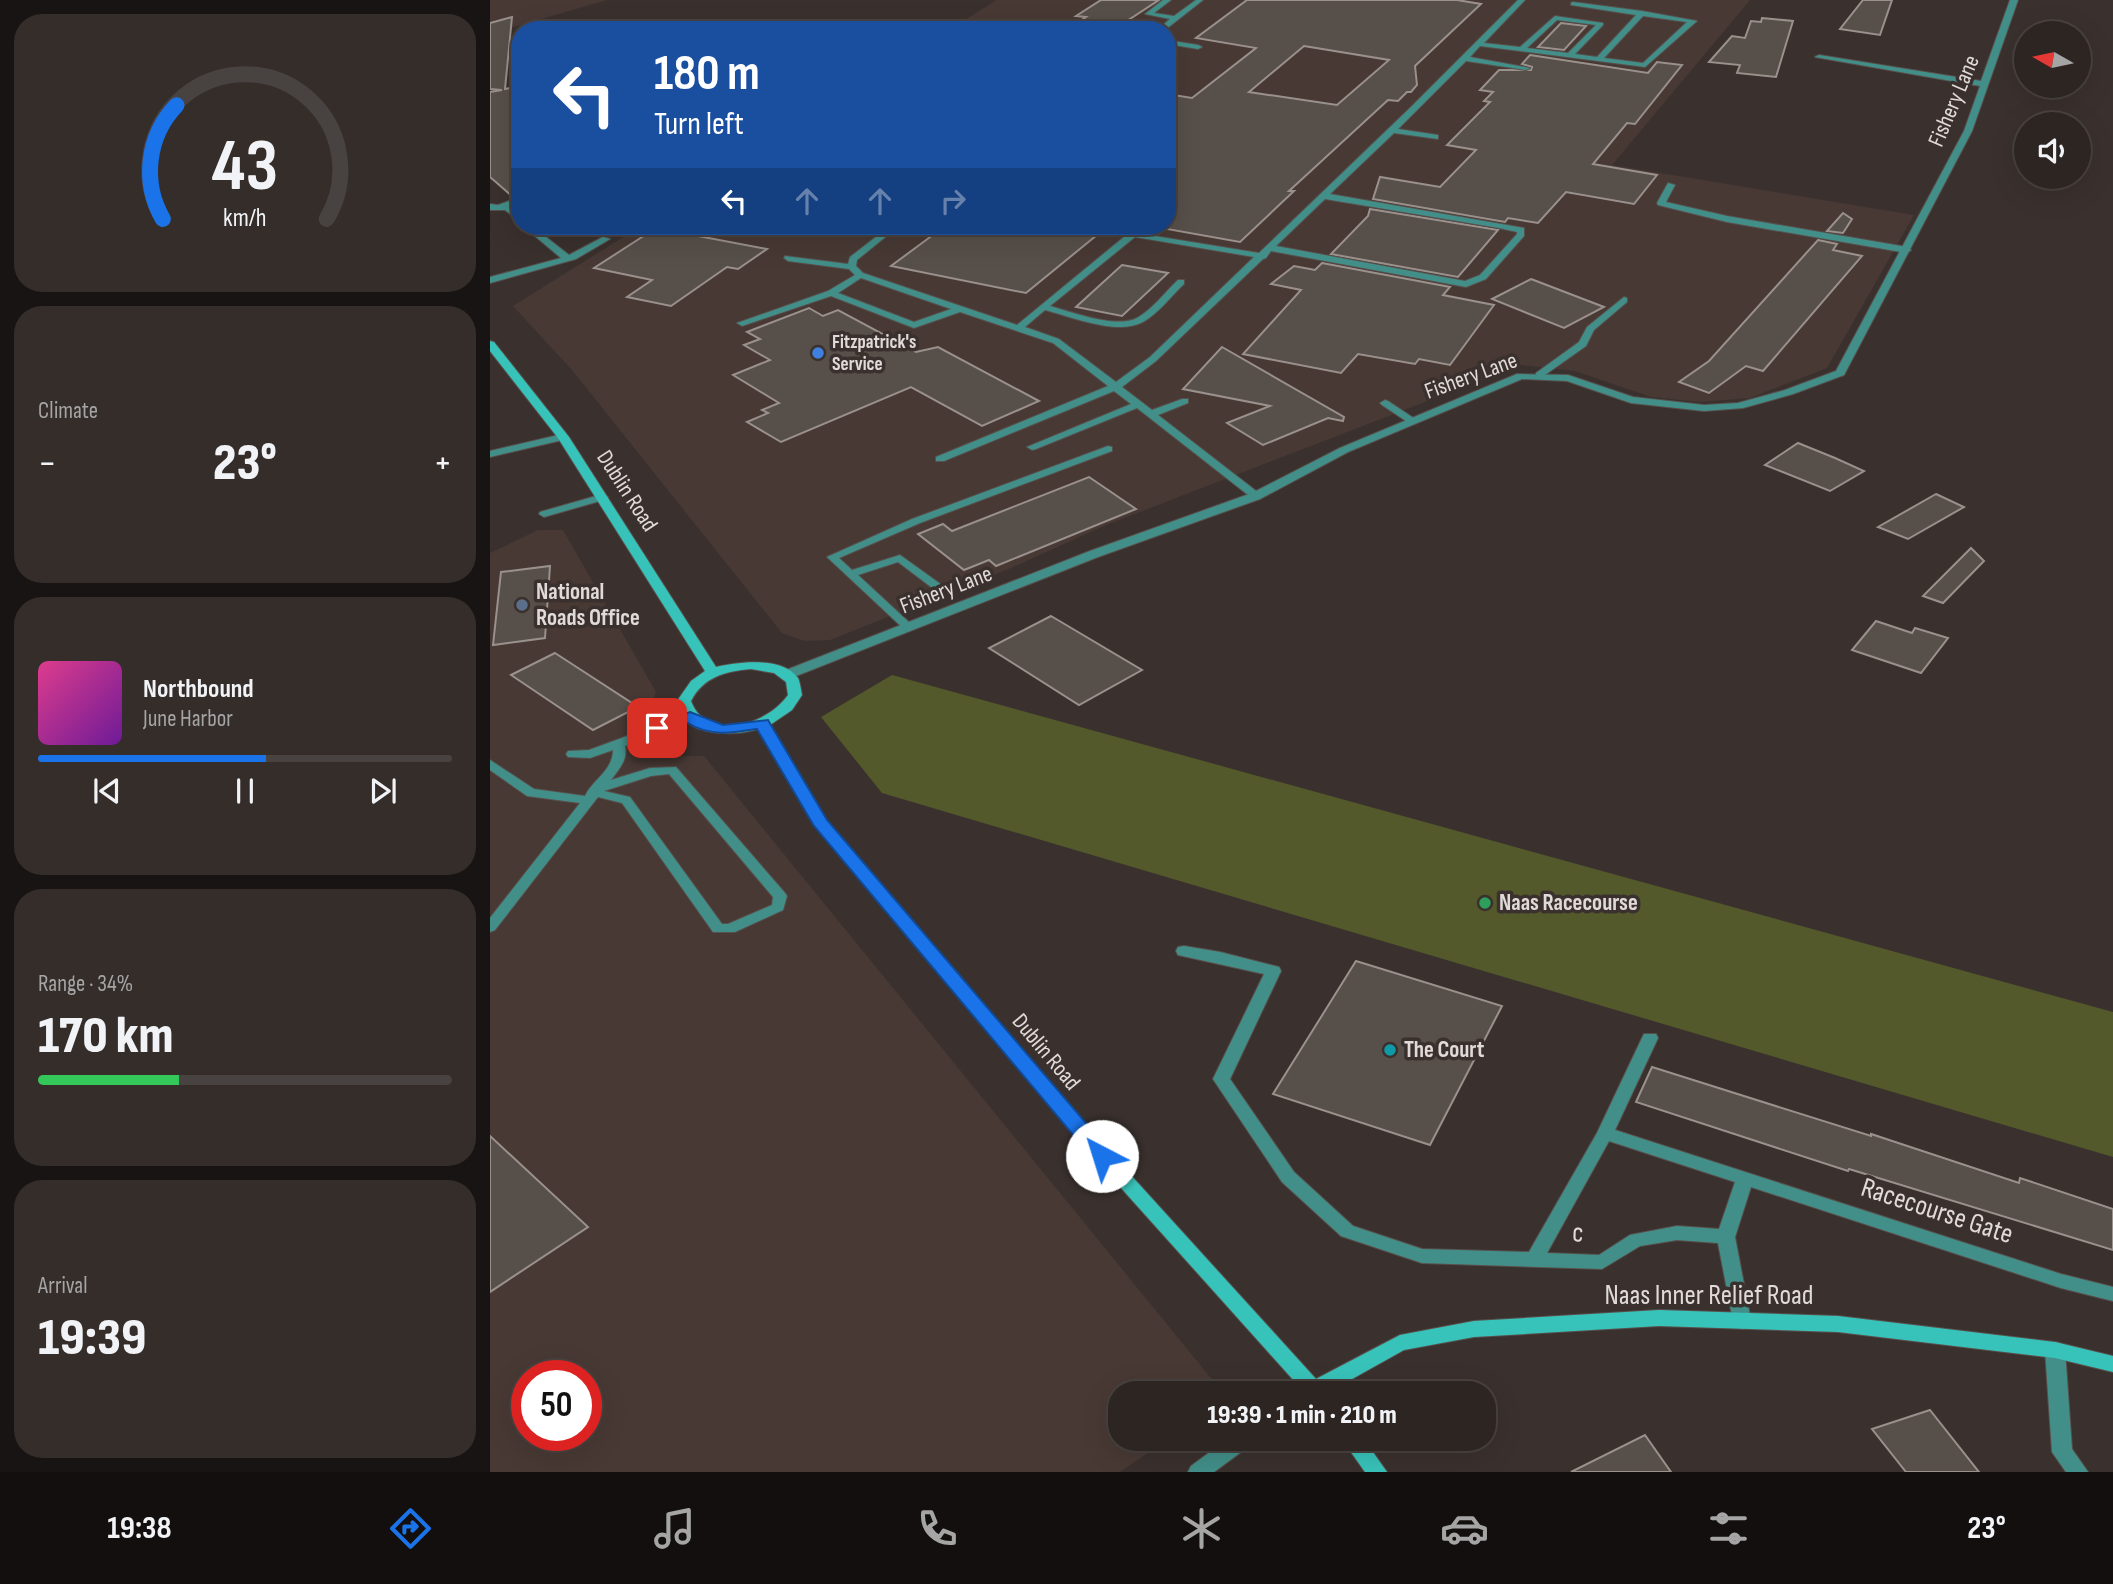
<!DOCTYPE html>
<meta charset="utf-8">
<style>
body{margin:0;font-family:"Sofia Sans Condensed",sans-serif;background:#342d2a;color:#f1f3f6;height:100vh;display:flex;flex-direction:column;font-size:26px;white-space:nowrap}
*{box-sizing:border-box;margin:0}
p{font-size:23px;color:#a6a5a5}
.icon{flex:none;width:38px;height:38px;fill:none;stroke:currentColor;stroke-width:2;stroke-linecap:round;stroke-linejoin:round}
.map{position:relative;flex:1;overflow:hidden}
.drawer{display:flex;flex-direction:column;gap:14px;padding:14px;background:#181413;width:490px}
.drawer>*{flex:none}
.banner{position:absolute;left:21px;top:21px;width:665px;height:214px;border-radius:28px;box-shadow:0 7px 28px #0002,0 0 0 2px #484240;background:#1a4fa0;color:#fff;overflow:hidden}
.needle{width:46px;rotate:279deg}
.controls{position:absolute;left:1524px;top:21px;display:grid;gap:14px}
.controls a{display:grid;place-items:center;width:77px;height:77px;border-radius:50%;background:#2c2522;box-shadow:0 7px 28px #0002,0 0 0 2px #484240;font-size:35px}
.speed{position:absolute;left:21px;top:1360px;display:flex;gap:14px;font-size:35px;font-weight:700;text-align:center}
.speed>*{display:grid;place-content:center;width:91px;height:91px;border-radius:50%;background:#2c2522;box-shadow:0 7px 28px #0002,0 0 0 2px #484240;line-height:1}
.speed .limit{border:10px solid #d22;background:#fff;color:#111}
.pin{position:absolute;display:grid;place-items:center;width:60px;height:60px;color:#fff;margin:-30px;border-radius:14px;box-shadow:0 4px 10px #0006}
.me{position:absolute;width:77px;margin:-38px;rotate:320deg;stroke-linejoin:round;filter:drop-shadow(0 0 5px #0008)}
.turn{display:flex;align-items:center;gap:24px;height:147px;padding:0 28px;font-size:32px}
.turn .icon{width:91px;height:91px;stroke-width:2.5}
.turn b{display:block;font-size:49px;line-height:60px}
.lanes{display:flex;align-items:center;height:66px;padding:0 28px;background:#0003;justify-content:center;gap:35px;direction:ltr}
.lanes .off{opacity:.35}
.big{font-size:52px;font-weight:800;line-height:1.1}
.drawer .widget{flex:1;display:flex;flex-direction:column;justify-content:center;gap:10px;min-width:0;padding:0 24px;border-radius:28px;background:#342d2a}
.drawer .dial{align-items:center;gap:0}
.dial svg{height:182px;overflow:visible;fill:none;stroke:#484240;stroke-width:7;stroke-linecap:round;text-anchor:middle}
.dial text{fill:#f1f3f6;stroke:none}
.song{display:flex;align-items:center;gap:21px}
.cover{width:84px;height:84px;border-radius:10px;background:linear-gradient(135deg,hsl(330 70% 55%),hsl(280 70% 35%))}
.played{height:7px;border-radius:4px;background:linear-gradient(90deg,#1a73e8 55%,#484240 55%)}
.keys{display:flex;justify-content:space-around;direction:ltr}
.heat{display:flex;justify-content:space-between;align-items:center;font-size:38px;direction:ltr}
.charge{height:10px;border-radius:5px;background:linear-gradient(90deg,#34c759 34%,#484240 0)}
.trip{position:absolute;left:618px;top:1381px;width:388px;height:70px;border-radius:28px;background:#2c2522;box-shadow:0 7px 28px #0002,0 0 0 2px #484240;font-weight:800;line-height:70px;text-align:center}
.menu{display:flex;height:112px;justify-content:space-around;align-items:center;background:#120f0e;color:#a6a5a5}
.menu .icon{width:49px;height:49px}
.menu .current{color:#1a73e8}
.menu b{font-size:32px;color:#f1f3f6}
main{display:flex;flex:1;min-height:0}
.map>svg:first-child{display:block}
.built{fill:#483934;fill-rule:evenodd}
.green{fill:#53592b}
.building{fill:#574f4a;stroke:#9a908c;stroke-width:2;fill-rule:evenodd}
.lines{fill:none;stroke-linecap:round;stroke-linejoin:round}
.lane-casing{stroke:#58504d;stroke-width:2}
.street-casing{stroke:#58504d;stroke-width:2}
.secondary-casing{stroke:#58504d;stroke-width:2}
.lane{fill:#428f89;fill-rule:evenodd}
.street{fill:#428f89;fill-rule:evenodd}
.secondary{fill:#38c3ba;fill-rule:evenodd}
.route{fill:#1a73e8;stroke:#114b97;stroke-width:2}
.shop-dot{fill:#3f7fe0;stroke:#3a312e;stroke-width:2.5}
.service-dot{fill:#5c6f8a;stroke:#3a312e;stroke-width:2.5}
.leisure-dot{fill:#2e9e5b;stroke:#3a312e;stroke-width:2.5}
.culture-dot{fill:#0f9aa8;stroke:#3a312e;stroke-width:2.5}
.labels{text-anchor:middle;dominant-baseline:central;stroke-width:7;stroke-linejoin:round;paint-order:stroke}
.far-poi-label{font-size:19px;font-weight:bold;fill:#e0dbd9;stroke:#3a312e;text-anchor:start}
.street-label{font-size:23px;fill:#e0dbd9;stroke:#3a312e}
.poi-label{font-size:23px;font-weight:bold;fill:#e0dbd9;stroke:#3a312e;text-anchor:start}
.near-street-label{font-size:28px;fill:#e0dbd9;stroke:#3a312e}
</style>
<main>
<section class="drawer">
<div class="widget dial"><svg viewBox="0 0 100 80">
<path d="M14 69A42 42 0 1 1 86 69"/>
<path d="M14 69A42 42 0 0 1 20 19" stroke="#1a73e8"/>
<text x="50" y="56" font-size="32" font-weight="700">43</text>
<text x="50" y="72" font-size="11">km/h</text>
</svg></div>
<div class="widget"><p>Climate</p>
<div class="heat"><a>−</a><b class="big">23°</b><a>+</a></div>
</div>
<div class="widget">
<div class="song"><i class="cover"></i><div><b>Northbound</b><p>June Harbor</p></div></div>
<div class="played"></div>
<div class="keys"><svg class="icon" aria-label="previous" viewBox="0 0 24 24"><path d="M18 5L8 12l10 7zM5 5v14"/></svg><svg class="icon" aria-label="pause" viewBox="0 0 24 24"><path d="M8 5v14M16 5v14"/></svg><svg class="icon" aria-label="next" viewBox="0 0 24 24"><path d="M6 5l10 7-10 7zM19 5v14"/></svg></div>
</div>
<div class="widget"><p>Range · 34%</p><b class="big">170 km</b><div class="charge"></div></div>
<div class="widget"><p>Arrival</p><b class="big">19:39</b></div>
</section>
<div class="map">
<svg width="1623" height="1472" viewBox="0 0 1623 1472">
<rect width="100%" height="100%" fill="#3a312e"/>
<g class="built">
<path d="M 0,0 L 117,0 L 0,34 Z"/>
<path d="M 507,0 L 1260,0 L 1122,165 L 1424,215 L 1337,368 L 1260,398 L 1210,402 L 1161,397 L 1085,371 L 1031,365 L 616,525 L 521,568 L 340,640 L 314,641 L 292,633 L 82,370 L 23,306 L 151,226 L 677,226 L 677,30 L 458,30 Z"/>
<path d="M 48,530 L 73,530 L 166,692 L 159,710 L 144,724 L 156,733 L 174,756 L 214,756 L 733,1393 L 630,1393 L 630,1438 L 678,1439 L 630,1472 L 0,1472 L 0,553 ZM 37,1376 L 96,1376 L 96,1435 L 37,1435 Z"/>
</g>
<path class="green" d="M 402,675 L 1623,1012 L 1623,1157 L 392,793 L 331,717 Z"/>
<g class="building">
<path d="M 611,0 L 669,0 L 623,30 L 577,30 L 596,17 L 586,16 Z"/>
<path d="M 757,0 L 967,0 L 991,4 L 925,66 L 927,85 L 921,92 L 917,92 L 908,101 L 898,100 L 799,191 L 804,191 L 750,242 L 677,229 L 677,94 L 702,98 L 766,48 L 706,38 ZM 814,46 L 899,60 L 847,105 L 759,92 Z"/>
<path d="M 1373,0 L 1402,0 L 1390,35 L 1350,29 Z"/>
<path d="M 22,17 L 15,89 L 30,86 L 30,195 L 23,197 L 0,177 L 0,92 L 12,90 L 0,89 L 0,23 Z"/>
<path d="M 1272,18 L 1303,21 L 1286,77 L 1247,73 L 1250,65 L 1219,62 L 1242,36 L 1255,38 L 1261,21 L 1271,22 Z"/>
<path d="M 1071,23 L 1096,26 L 1074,50 L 1048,47 Z"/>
<path d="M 1040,55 L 1158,73 L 1167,62 L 1192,65 L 1145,124 L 1137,123 L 1103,164 L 1167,175 L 1144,204 L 1076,192 L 1048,223 L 1018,218 L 1015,222 L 883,199 L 890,177 L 950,187 L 986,150 L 957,145 L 1000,102 L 994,101 L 1003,92 L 990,90 L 1009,70 L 1041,70 L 1042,67 L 1032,64 Z"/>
<path d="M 880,209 L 1008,230 L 968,277 L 841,254 L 878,216 Z"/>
<path d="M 1353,213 L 1362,219 L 1353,233 L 1337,231 Z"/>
<path d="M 455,226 L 545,226 L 580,232 L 581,226 L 618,226 L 536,293 L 401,266 Z"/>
<path d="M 166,228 L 277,249 L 248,269 L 237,267 L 181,306 L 137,297 L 162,280 L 104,268 Z"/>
<path d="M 1328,240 L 1347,244 L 1343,250 L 1372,256 L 1273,371 L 1256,366 L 1219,393 L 1189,382 L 1219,361 Z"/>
<path d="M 832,263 L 960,287 L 953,295 L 1004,305 L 960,365 L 929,359 L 925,364 L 868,354 L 851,373 L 753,354 L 811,290 L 781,284 L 804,266 L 825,270 Z"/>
<path d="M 632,265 L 678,273 L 632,316 L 586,307 Z"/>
<path d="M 1041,279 L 1114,307 L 1074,328 L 1002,299 Z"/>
<path d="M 319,308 L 333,316 L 348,310 L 426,352 L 448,347 L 549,401 L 492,426 L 421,387 L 291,442 L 257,422 L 278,413 L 272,410 L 289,403 L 243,375 L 280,360 L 254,345 L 270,339 L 257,332 Z"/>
<path d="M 732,347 L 854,417 L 853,421 L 838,418 L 773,445 L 737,423 L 780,406 L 693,389 Z"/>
<path d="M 1308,443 L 1345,458 L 1374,471 L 1340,491 L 1275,465 Z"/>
<path d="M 599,477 L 646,509 L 506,566 L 499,560 L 474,570 L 428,534 L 453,524 L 462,531 Z"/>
<path d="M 1446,494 L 1474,507 L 1418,539 L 1388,527 Z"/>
<path d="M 1481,548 L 1494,561 L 1453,603 L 1433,596 Z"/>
<path d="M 60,566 L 55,638 L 3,645 L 11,572 Z"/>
<path d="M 561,616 L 652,670 L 589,705 L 499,648 Z"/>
<path d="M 1386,621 L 1422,633 L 1425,628 L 1458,638 L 1431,673 L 1362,650 Z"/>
<path d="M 65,653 L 148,707 L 103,730 L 21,675 Z"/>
<path d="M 866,961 L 1012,1006 L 940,1145 L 783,1094 Z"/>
<path d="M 1162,1067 L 1381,1136 L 1381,1134 L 1529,1183 L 1530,1178 L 1623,1209 L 1623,1250 L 1359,1169 L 1358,1171 L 1146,1102 Z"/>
<path d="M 0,1136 L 98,1227 L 0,1292 Z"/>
<path d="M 1440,1410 L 1489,1472 L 1416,1472 L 1382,1429 Z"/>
<path d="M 1155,1435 L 1181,1472 L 1081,1472 Z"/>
</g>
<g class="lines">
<defs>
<g id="lane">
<path d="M 673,0 L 681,0 L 664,13 L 684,16 L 706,0 L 713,0 L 675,30 L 667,30 L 680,19 L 655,14 Z"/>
<path d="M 1028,0 L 1035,0 L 994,43 L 1030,47 L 1065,16 L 1113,23 L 1113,25 L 1085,54 L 1107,57 L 1146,15 L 1081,5 L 1081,3 L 1083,2 L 1152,11 L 1207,21 L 1155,67 L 990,46 L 980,57 L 1040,68 L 1036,70 L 976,61 L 908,129 L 948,135 L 948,139 L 904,133 L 840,194 L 1034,228 L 1034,236 L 996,279 L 976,287 L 781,251 L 776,258 L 773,259 L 666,361 L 632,387 L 662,410 L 692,399 L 698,399 L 698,403 L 668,415 L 770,494 L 771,496 L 770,498 L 762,498 L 647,408 L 546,449 L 542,450 L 537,447 L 641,404 L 624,391 L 454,461 L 446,461 L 446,457 L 618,386 L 563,343 L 470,312 L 424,328 L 341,296 L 255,325 L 252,326 L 247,323 L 338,291 L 365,275 L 359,269 L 298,261 L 294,258 L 295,256 L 358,264 L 360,257 L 400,226 L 409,226 L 367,260 L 366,266 L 373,273 L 527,325 L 640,232 L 769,253 L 921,107 ZM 1153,16 L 1197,22 L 1153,63 L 1114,58 ZM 1067,20 L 1106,25 L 1078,53 L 1037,48 ZM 835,199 L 1009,228 L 1027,232 L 1027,234 L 990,275 L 975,281 L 786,246 ZM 645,237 L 764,257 L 660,357 L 626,382 L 569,339 L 535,327 L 555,310 C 582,317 628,336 653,322 C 669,313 681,296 694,284 L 694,280 L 688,280 C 675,292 663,309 647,318 C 626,329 582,312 560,306 ZM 371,278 L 461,309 L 424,322 L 348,293 Z"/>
<path d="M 677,40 L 708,45 L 712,47 L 708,49 L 677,44 Z"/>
<path d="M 1178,183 L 1185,185 L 1176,202 L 1237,216 L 1417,247 L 1421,250 L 1417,253 L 1237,222 L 1168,205 L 1167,203 Z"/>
<path d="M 30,197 L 30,202 L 20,206 L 30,214 L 30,221 L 15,210 L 0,210 L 0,204 L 8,205 Z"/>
<path d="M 33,226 L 42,226 L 79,255 L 113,237 L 120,239 L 86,259 L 0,283 L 0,277 L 71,258 Z"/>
<path d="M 76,226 L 85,226 L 90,230 L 83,232 Z"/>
<path d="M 1134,297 L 1137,298 L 1137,302 L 1104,330 L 1096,346 L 1052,377 L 1046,377 L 1046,373 L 1089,342 L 1097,327 Z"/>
<path d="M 895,400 L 898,401 L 928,421 L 927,423 L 919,423 L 892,405 L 890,403 Z"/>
<path d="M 73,434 L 78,437 L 77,439 L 0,457 L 0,451 Z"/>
<path d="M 618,446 L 622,447 L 622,451 L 430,523 L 349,558 L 362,570 L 410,555 L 449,583 L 451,585 L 449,587 L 441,587 L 408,562 L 368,575 L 422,625 L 424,627 L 422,629 L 414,629 L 337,557 L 422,519 Z"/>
<path d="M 113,494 L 118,497 L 117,499 L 54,517 L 49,514 L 50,512 Z"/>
<path d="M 200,713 L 204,714 L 206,717 L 204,720 L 135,746 C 138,760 129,769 121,780 L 160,768 L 186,767 L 295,893 L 297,896 L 293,910 L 245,932 L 223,932 L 132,803 L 108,797 L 5,930 L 0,932 L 0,918 L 90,803 L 37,796 L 0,770 L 0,760 L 44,789 L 95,796 C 102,780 123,771 123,750 L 100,758 L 78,757 L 76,754 L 78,751 L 99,750 ZM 179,774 L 283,897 L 282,905 L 238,924 L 232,924 L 140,797 L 114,791 L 161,776 Z"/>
</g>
<g id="street">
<path d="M 1520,0 L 1528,0 L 1482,131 L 1354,375 L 1303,394 L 1253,408 L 1214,411 L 1141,403 L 1077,381 L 1032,379 L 858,452 L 770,499 L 608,557 L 301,678 L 296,679 L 289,675 L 291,672 L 600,551 L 762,493 L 850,448 L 1027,374 L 1078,375 L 1143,397 L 1214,405 L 1248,403 L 1295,390 L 1346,371 L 1474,131 L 1490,86 L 1325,57 L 1329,55 L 1491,81 Z"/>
<path d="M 694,946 L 730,952 L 789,967 L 791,971 L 740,1079 L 804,1172 L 863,1226 L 932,1249 L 1039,1252 L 1107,1133 L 1152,1038 L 1154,1034 L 1166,1034 L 1168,1038 L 1125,1130 L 1571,1274 L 1623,1287 L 1623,1301 L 1571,1288 L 1261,1187 L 1245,1237 L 1261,1321 L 1259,1326 L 1252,1329 L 1245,1326 L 1243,1321 L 1228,1243 L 1187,1240 L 1150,1246 L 1112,1269 L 932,1263 L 851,1236 L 792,1182 L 723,1079 L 774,974 L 688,955 L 686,951 L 688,947 ZM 1119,1141 L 1245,1182 L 1229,1229 L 1187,1226 L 1140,1235 L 1109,1255 L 1057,1253 Z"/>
<path d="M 1565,1342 L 1572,1344 L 1575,1350 L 1582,1449 L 1598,1472 L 1576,1472 L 1562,1452 L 1555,1350 L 1558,1344 Z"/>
<path d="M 739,1438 L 765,1438 L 762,1444 L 724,1472 L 698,1472 L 701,1466 Z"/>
</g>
<g id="secondary">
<path d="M 0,341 L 4,342 L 79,437 L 226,667 C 248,662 292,656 308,678 C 310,682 311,690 312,695 L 302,710 L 280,725 L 336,820 L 618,1150 L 826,1379 L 910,1335 L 984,1321 L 1169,1310 L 1348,1316 L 1565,1342 L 1623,1356 L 1623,1372 L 1565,1358 L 1348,1332 L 1169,1326 L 984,1337 L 914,1350 L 837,1393 L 815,1393 L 606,1160 L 325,826 L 268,729 C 249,735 206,737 193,717 C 190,713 189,706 187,701 L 201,681 L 215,671 L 68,438 L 0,351 ZM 261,669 L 284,673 L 296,682 L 298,695 C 277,725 217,744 201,701 C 213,677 236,671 261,669 Z"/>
<path d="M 851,1438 L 873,1438 L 897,1472 L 875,1472 Z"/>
</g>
</defs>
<use href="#lane" class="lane-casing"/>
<use href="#street" class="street-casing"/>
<use href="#secondary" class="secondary-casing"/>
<use href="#lane" class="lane"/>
<use href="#street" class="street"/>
<use href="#secondary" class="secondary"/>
</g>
<path class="route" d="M 200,712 L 233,725 L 278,720 L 337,820 L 619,1150 L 622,1156 L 619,1161 L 605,1161 L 324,826 L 267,729 C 243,733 220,737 198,723 L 167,733 L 159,728 Z"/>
<circle class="shop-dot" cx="328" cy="353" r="7"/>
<circle class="service-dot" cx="32" cy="605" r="7"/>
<circle class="leisure-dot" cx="995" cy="903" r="7"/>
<circle class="culture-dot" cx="900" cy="1050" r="7"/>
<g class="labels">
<g class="far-poi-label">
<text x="342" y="342">Fitzpatrick's<tspan x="342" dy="22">Service</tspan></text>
</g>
<g class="street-label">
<text transform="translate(1464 101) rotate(-67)">Fishery Lane</text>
<text transform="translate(981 376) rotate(-20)">Fishery Lane</text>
<text transform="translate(137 491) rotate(57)">Dublin Road</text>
<text transform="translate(456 590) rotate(-21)">Fishery Lane</text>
<text transform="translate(556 1052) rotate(50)">Dublin Road</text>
</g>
<g class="poi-label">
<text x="46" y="592">National<tspan x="46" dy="26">Roads Office</tspan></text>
<text x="1009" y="903">Naas Racecourse</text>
<text x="914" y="1050">The Court</text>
</g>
<g class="near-street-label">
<text transform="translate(1447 1211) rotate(18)">Racecourse Gate</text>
<text transform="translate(1088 1233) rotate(2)">c</text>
<text x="1219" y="1295">Naas Inner Relief Road</text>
</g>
</g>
</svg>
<div class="controls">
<a><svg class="needle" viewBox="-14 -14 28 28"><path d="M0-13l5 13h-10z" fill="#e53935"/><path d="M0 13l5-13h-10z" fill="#a6a5a5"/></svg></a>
<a><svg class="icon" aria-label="sound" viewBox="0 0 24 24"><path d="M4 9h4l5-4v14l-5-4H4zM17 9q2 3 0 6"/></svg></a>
</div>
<div class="speed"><div class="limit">50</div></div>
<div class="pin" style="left:167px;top:728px;background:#d93025"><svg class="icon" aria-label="arrive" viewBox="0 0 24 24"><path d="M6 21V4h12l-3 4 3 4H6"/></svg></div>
<svg class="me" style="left:612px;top:1156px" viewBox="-20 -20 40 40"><circle r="19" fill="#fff"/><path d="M0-13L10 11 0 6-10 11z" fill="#1a73e8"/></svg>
<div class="trip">19:39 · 1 min · 210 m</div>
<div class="banner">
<div class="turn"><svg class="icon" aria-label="left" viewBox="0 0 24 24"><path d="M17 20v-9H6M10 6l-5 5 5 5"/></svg><div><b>180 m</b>Turn left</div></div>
<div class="lanes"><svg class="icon" aria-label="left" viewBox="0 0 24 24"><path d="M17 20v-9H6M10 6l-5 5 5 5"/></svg><svg class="icon off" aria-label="ahead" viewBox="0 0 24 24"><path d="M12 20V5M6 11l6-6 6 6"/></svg><svg class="icon off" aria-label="ahead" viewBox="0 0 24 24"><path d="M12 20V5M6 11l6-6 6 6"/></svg><svg class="icon off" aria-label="right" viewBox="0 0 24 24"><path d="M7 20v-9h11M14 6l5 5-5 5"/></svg></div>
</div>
</div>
</main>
<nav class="menu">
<b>19:38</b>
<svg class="icon current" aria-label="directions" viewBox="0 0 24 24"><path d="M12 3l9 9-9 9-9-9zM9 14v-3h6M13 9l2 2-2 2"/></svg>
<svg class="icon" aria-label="music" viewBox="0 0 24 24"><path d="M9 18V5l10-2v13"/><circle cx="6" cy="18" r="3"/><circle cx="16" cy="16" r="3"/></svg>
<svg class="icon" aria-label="phone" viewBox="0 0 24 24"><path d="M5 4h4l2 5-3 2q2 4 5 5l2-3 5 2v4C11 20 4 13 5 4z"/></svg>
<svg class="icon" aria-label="climate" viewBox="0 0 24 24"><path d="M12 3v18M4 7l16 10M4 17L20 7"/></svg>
<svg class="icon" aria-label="car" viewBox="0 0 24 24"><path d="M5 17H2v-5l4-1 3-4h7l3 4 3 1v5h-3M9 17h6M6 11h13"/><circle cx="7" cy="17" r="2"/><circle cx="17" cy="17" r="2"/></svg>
<svg class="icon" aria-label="filters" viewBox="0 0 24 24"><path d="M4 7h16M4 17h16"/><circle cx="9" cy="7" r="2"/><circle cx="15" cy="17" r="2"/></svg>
<b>23°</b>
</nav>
